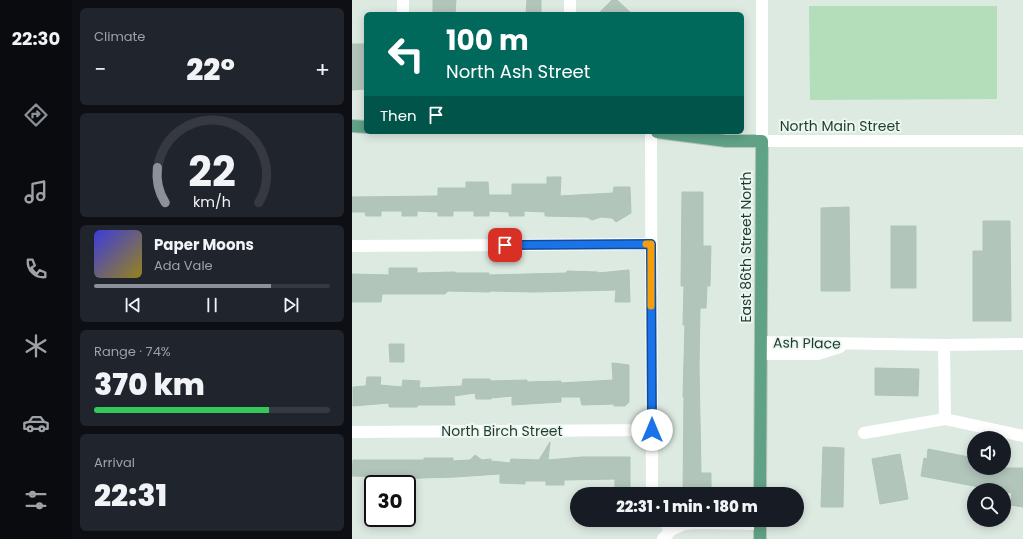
<!DOCTYPE html>
<meta charset="utf-8">
<style>
body{margin:0;font-family:Poppins,sans-serif;background:#20242c;color:#f1f3f6;height:100vh;display:flex;flex-direction:column;font-size:15px;white-space:nowrap}
*{box-sizing:border-box;margin:0}
p{font-size:13px;color:#9ea1a6}
.icon{flex:none;width:22px;height:22px;fill:none;stroke:currentColor;stroke-width:2;stroke-linecap:round;stroke-linejoin:round}
.map{position:relative;flex:1;overflow:hidden}
.drawer{display:flex;flex-direction:column;gap:8px;padding:8px;background:#0d0f14;width:280px}
.drawer>*{flex:none}
.hud{position:absolute;left:12px;top:12px;width:380px;height:122px;border-radius:6px;box-shadow:0 2px 10px #0003;background:#00695c;color:#fff;overflow:hidden}
.controls{position:absolute;left:615px;top:431px;display:grid;gap:8px}
.controls a{display:grid;place-items:center;width:44px;height:44px;border-radius:50%;background:#171b24;box-shadow:0 2px 10px #0003;font-size:20px}
.speed{position:absolute;left:12px;top:475px;display:flex;gap:8px;font-size:20px;font-weight:700;text-align:center}
.speed>*{display:grid;place-content:center;width:52px;height:52px;border-radius:50%;background:#171b24;box-shadow:0 2px 10px #0003;line-height:1}
.speed .limit{border:2px solid #111;border-radius:6px;background:#fff;color:#111}
.pin{position:absolute;display:grid;place-items:center;width:34px;height:34px;color:#fff;margin:-17px;border-radius:8px;box-shadow:0 2px 6px #0006}
.me{position:absolute;width:44px;margin:-22px;rotate:0deg;stroke-linejoin:round;filter:drop-shadow(0 0 3px #0008)}
.turn{display:flex;align-items:center;gap:14px;height:84px;padding:0 16px;font-size:18px}
.turn .icon{width:52px;height:52px;stroke-width:2.5}
.turn b{display:block;font-size:28px;line-height:34px}
.then{display:flex;align-items:center;height:38px;padding:0 16px;background:#0003;gap:8px;font-size:15px}
.big{font-size:30px;font-weight:800;line-height:1.1}
.drawer .card{flex:1;display:flex;flex-direction:column;justify-content:center;gap:6px;min-width:0;padding:0 14px;border-radius:6px;background:#20242c}
.drawer .dial{align-items:center;gap:0}
.dial svg{height:104px;overflow:visible;fill:none;stroke:#363941;stroke-width:7;stroke-linecap:round;text-anchor:middle}
.dial text{fill:#f1f3f6;stroke:none}
.song{display:flex;align-items:center;gap:12px}
.cover{width:48px;height:48px;border-radius:6px;background:linear-gradient(135deg,hsl(240 70% 55%),hsl(50 70% 35%))}
.played{height:4px;border-radius:2px;background:linear-gradient(90deg,#8c9099 75%,#363941 75%)}
.keys{display:flex;justify-content:space-around;direction:ltr}
.heat{display:flex;justify-content:space-between;align-items:center;font-size:22px;direction:ltr}
.charge{height:6px;border-radius:3px;background:linear-gradient(90deg,#34c759 74%,#363941 0)}
.trip{position:absolute;left:218px;top:487px;width:234px;height:40px;border-radius:20px;background:#171b24;box-shadow:0 2px 10px #0003;font-weight:800;line-height:40px;text-align:center}
main{display:flex;flex:1;min-height:0}
.dock{display:flex;flex-direction:column;width:72px;justify-content:space-around;align-items:center;background:#090b0e;color:#9ea1a6}
.dock .icon{width:28px;height:28px}
.dock .selected{color:#8c9099}
.dock b{font-size:18px;color:#f1f3f6}
.map>svg:first-child{display:block}
.green{fill:#b4ddb9}
.building{fill:#b2c5bb;stroke:#afc4b8}
.lines{fill:none;stroke-linecap:round;stroke-linejoin:round}
.major-casing{stroke:#bcc4c0;stroke-width:14}
.minor{stroke:#fff;stroke-width:12}
.major{stroke:#5fa286;stroke-width:12}
.route-casing{stroke:#114b97;stroke-width:10}
.route{stroke:#1a73e8;stroke-width:7}
.slow{stroke:#f59e0b;stroke-width:7}
.labels{text-anchor:middle;dominant-baseline:central;stroke-width:4;stroke-linejoin:round;paint-order:stroke}
.street-label{font-size:14px;fill:#1e3a2e;stroke:#edf7f1}
</style>
<main>
<nav class="dock">
<b>22:30</b>
<svg class="icon selected" aria-label="directions" viewBox="0 0 24 24"><path d="M12 3l9 9-9 9-9-9zM9 14v-3h6M13 9l2 2-2 2"/></svg>
<svg class="icon" aria-label="music" viewBox="0 0 24 24"><path d="M9 18V5l10-2v13"/><circle cx="6" cy="18" r="3"/><circle cx="16" cy="16" r="3"/></svg>
<svg class="icon" aria-label="phone" viewBox="0 0 24 24"><path d="M5 4h4l2 5-3 2q2 4 5 5l2-3 5 2v4C11 20 4 13 5 4z"/></svg>
<svg class="icon" aria-label="climate" viewBox="0 0 24 24"><path d="M12 3v18M4 7l16 10M4 17L20 7"/></svg>
<svg class="icon" aria-label="car" viewBox="0 0 24 24"><path d="M5 17H2v-5l4-1 3-4h7l3 4 3 1v5h-3M9 17h6M6 11h13"/><circle cx="7" cy="17" r="2"/><circle cx="17" cy="17" r="2"/></svg>
<svg class="icon" aria-label="filters" viewBox="0 0 24 24"><path d="M4 7h16M4 17h16"/><circle cx="9" cy="7" r="2"/><circle cx="15" cy="17" r="2"/></svg>
</nav>
<section class="drawer">
<div class="card"><p>Climate</p>
<div class="heat"><a>−</a><b class="big">22°</b><a>+</a></div>
</div>
<div class="card dial"><svg viewBox="0 0 100 80">
<path d="M14 69A42 42 0 1 1 86 69"/>
<path d="M14 69A42 42 0 0 1 8 42" stroke="#8c9099"/>
<text x="50" y="56" font-size="32" font-weight="700">22</text>
<text x="50" y="72" font-size="11">km/h</text>
</svg></div>
<div class="card">
<div class="song"><i class="cover"></i><div><b>Paper Moons</b><p>Ada Vale</p></div></div>
<div class="played"></div>
<div class="keys"><svg class="icon" aria-label="previous" viewBox="0 0 24 24"><path d="M18 5L8 12l10 7zM5 5v14"/></svg><svg class="icon" aria-label="pause" viewBox="0 0 24 24"><path d="M8 5v14M16 5v14"/></svg><svg class="icon" aria-label="next" viewBox="0 0 24 24"><path d="M6 5l10 7-10 7zM19 5v14"/></svg></div>
</div>
<div class="card"><p>Range · 74%</p><b class="big">370 km</b><div class="charge"></div></div>
<div class="card"><p>Arrival</p><b class="big">22:31</b></div>
</section>
<div class="map">
<svg width="671" height="539" viewBox="0 0 671 539">
<rect width="100%" height="100%" fill="#ddeae2"/>
<path class="green" d="M 457,6 L 645,6 L 645,99 L 458,100 Z"/>
<g class="building">
<path d="M 81,0 L 104,0 L 103,14 L 87,14 L 87,12 L 81,12 Z"/>
<path d="M 175,0 L 189,0 L 189,14 L 174,14 Z"/>
<path d="M 260,0 L 265,0 L 280,14 L 246,14 Z"/>
<path d="M 0,44 L 14,44 L 13,89 L 0,90 Z"/>
<path d="M 195,177 L 209,177 L 208,196 L 261,193 L 262,187 L 278,187 L 279,213 L 264,222 L 260,218 L 249,217 L 240,220 L 235,217 L 193,216 L 193,212 L 172,211 L 172,216 L 157,216 L 157,212 L 137,211 L 137,216 L 122,216 L 122,211 L 101,211 L 101,216 L 86,216 L 86,212 L 65,211 L 65,216 L 50,216 L 50,211 L 29,211 L 29,216 L 14,216 L 13,212 L 0,212 L 0,197 L 86,196 L 86,188 L 114,188 L 114,182 L 136,182 L 137,195 L 160,195 L 160,184 L 195,184 Z"/>
<path d="M 330,192 L 351,192 L 351,246 L 359,246 L 358,286 L 355,286 L 354,308 L 348,308 L 347,367 L 349,473 L 359,473 L 359,494 L 331,494 L 332,397 L 331,397 L 333,325 L 331,325 L 332,286 L 329,286 Z"/>
<path d="M 497,207 L 498,291 L 469,291 L 469,208 Z"/>
<path d="M 631,221 L 658,221 L 659,321 L 621,321 L 621,251 L 631,251 Z"/>
<rect x="539" y="226" width="25" height="62"/>
<path d="M 37,268 L 65,268 L 65,273 L 103,272 L 103,273 L 137,273 L 137,275 L 215,273 L 215,271 L 246,272 L 246,273 L 277,270 L 278,302 L 263,302 L 264,290 L 181,292 L 138,291 L 138,292 L 96,291 L 93,294 L 30,294 L 29,302 L 0,302 L 0,274 L 37,275 Z"/>
<path d="M 37,344 L 52,344 L 52,362 L 38,362 Z"/>
<path d="M 260,363 L 277,365 L 277,402 L 273,406 L 262,406 L 262,404 L 230,405 L 228,397 L 209,397 L 209,402 L 160,405 L 160,396 L 139,398 L 139,399 L 124,399 L 123,393 L 102,396 L 103,405 L 66,405 L 65,407 L 37,407 L 37,403 L 1,406 L 1,387 L 14,386 L 15,377 L 29,377 L 28,385 L 50,387 L 51,380 L 68,381 L 67,388 L 110,386 L 111,379 L 138,379 L 138,381 L 175,380 L 175,382 L 209,381 L 209,383 L 261,380 Z"/>
<path d="M 523,368 L 567,369 L 566,396 L 523,395 Z"/>
<path d="M 198,442 L 196,460 L 230,457 L 278,457 L 278,487 L 263,487 L 263,479 L 212,480 L 212,485 L 194,485 L 194,481 L 173,481 L 173,484 L 148,483 L 148,474 L 103,477 L 35,479 L 35,477 L 0,476 L 1,460 L 72,460 L 72,458 L 101,458 L 101,461 L 118,460 L 123,455 L 130,460 L 139,459 L 139,461 L 158,463 L 159,459 L 187,460 Z"/>
<path d="M 471,447 L 492,448 L 491,507 L 469,507 Z"/>
<path d="M 576,449 L 622,458 L 622,468 L 671,468 L 671,507 L 658,505 L 660,493 L 652,492 L 652,490 L 643,490 L 569,476 L 572,458 L 575,459 Z"/>
<path d="M 548,454 L 556,499 L 528,504 L 520,459 Z"/>
</g>
<g class="lines">
<defs>
<g id="major">
<path d="M 0,126 L 14,127"/>
<path d="M 305,132 L 374,141 L 410,141 L 408,494"/>
<path d="M 408,539 L 408,520"/>
</g>
</defs>
<use href="#major" class="major-casing"/>
<g class="minor">
<path d="M 410,0 L 410,141 L 671,141"/>
<path d="M 51,14 L 51,0"/>
<path d="M 218,14 L 218,0"/>
<path d="M 299,132 L 300,494"/>
<path d="M 0,246 L 299,244"/>
<path d="M 409,342 L 592,345 L 671,344"/>
<path d="M 592,345 L 593,419"/>
<path d="M 409,354 L 466,354 L 488,347"/>
<path d="M 0,432 L 300,430"/>
<path d="M 512,433 L 593,419 L 671,436"/>
<path d="M 310,520 L 319,530"/>
<path d="M 311,539 L 319,530 L 332,524 L 344,523 L 408,524"/>
</g>
<use href="#major" class="major"/>
</g>
<g class="lines">
<defs>
<path id="route" d="M 153,245 L 299,244 L 300,430"/>
</defs>
<use href="#route" class="route-casing"/>
<use href="#route" class="route"/>
<path class="slow" d="M 294,244 L 299,244 L 299,306"/>
</g>
<g class="labels">
<g class="street-label">
<text x="488" y="126">North Main Street</text>
<text transform="translate(394 247) rotate(-90)">East 86th Street North</text>
<text transform="translate(455 343) rotate(1)">Ash Place</text>
<text x="150" y="431">North Birch Street</text>
</g>
</g>
</svg>
<div class="controls">
<a><svg class="icon" aria-label="sound" viewBox="0 0 24 24"><path d="M4 9h4l5-4v14l-5-4H4zM17 9q2 3 0 6"/></svg></a>
<a><svg class="icon" aria-label="search" viewBox="0 0 24 24"><circle cx="10" cy="10" r="6"/><path d="M15 15l6 6"/></svg></a>
</div>
<div class="speed"><div class="limit">30</div></div>
<div class="pin" style="left:153px;top:245px;background:#d93025"><svg class="icon" aria-label="arrive" viewBox="0 0 24 24"><path d="M6 21V4h12l-3 4 3 4H6"/></svg></div>
<svg class="me" style="left:300px;top:430px" viewBox="-20 -20 40 40"><circle r="19" fill="#fff"/><path d="M0-13L10 11 0 6-10 11z" fill="#1a73e8"/></svg>
<div class="trip">22:31 · 1 min · 180 m</div>
<div class="hud">
<div class="turn"><svg class="icon" aria-label="left" viewBox="0 0 24 24"><path d="M17 20v-9H6M10 6l-5 5 5 5"/></svg><div><b>100 m</b>North Ash Street</div></div>
<div class="then">Then<svg class="icon" aria-label="arrive" viewBox="0 0 24 24"><path d="M6 21V4h12l-3 4 3 4H6"/></svg></div>
</div>
</div>
</main>
